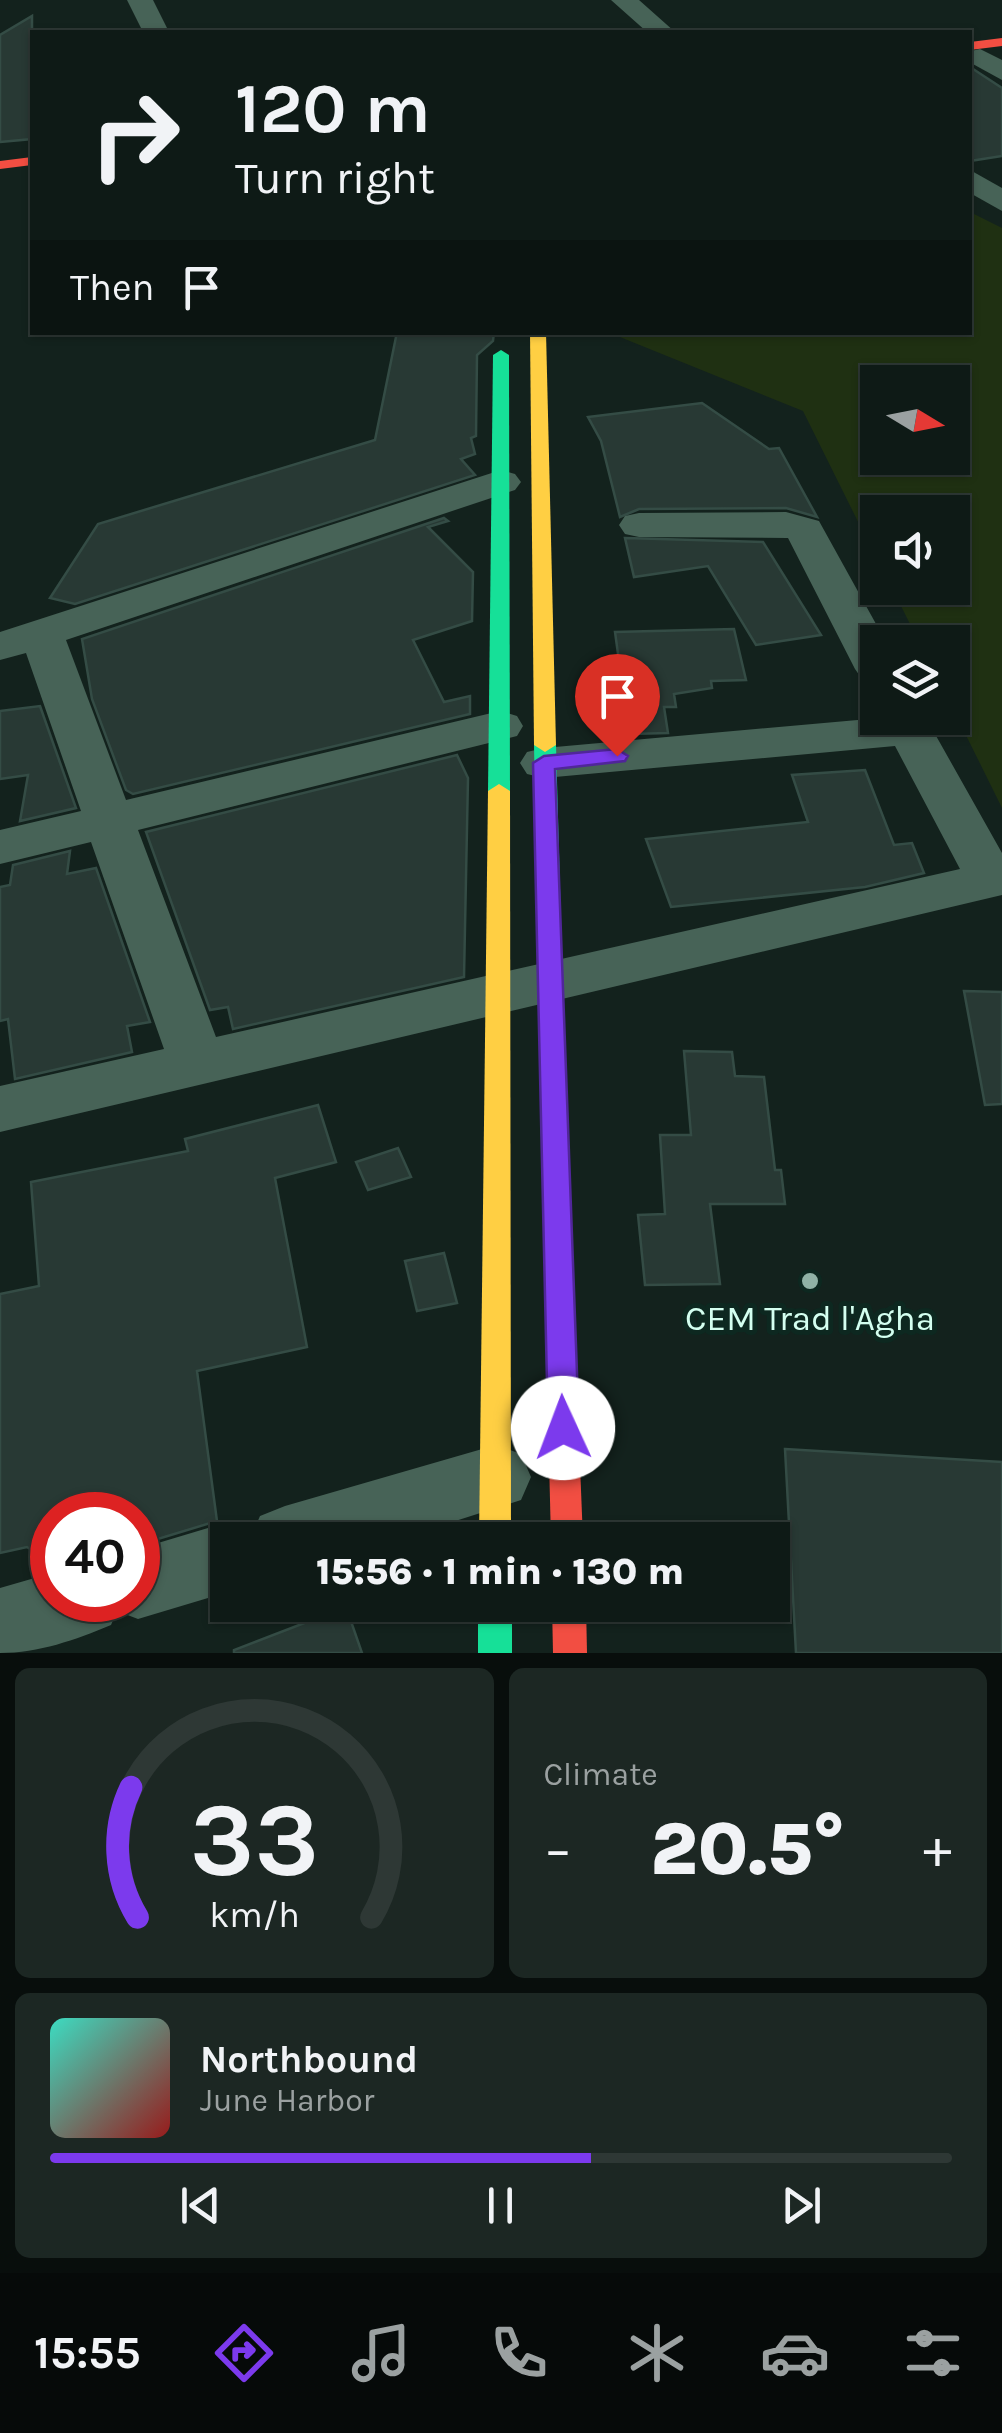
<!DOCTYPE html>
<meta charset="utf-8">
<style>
body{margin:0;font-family:Karla,sans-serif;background:#1c2723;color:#f1f3f6;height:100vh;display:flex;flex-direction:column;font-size:38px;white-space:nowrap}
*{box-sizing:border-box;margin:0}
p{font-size:32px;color:#9ba1a1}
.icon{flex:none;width:55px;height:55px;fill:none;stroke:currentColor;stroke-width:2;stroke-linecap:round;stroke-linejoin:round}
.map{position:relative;height:1653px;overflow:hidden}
.sheet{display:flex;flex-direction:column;gap:15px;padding:15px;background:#080e0c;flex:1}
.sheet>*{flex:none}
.guide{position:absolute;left:30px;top:30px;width:942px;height:305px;border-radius:0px;box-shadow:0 2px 8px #0004,0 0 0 2px #2e3835;background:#0e1a16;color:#f1f3f6;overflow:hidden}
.needle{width:65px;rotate:100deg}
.fabs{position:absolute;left:860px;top:365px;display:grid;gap:20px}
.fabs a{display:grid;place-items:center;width:110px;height:110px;border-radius:0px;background:#0e1a16;box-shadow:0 2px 8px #0004,0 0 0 2px #2e3835;font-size:50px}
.speed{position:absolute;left:30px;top:1492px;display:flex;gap:20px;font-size:50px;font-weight:700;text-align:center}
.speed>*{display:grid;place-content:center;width:130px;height:130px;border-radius:50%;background:#0e1a16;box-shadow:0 2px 8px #0004,0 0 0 2px #2e3835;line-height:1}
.speed .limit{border:15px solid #d22;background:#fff;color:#111}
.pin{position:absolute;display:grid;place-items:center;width:85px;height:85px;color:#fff;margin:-102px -42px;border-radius:50% 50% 50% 0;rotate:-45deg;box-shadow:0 0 10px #0007}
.pin .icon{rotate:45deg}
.me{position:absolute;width:110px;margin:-55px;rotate:358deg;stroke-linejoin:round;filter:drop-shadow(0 0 8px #0008)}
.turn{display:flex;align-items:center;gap:35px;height:210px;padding:0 40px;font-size:45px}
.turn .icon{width:130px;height:130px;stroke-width:2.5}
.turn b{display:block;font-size:70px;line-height:85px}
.then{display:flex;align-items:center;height:95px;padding:0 40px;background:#0003;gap:20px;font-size:38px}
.big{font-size:75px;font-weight:800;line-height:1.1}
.sheet .tile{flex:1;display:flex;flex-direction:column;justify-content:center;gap:15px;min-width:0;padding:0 35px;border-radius:15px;background:#1c2723}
.sheet .dial{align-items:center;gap:0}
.dial svg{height:260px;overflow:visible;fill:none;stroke:#2e3835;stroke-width:7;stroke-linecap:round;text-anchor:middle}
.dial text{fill:#f1f3f6;stroke:none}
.song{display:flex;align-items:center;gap:30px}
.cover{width:120px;height:120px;border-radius:15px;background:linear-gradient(135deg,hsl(170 70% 55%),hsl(0 70% 35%))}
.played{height:10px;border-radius:5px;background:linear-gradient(90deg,#7c3aed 60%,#2e3835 60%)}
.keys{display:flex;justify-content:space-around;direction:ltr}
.heat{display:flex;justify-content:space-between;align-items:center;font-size:55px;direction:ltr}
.sheet .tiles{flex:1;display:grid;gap:15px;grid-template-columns:1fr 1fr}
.tile:last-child{grid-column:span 2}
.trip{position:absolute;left:210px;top:1522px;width:580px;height:100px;border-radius:0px;background:#0e1a16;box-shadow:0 2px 8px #0004,0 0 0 2px #2e3835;font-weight:800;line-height:100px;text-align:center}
.tab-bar{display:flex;height:160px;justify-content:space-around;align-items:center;background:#060a09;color:#9ba1a1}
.tab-bar .icon{width:70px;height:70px}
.tab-bar .on{color:#7c3aed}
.tab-bar b{font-size:45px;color:#f1f3f6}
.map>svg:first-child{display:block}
.green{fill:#1f3012;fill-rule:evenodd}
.building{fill:#283934;stroke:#344c45;stroke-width:2.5}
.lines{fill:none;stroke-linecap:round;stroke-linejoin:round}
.street{fill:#476357;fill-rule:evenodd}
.fast{fill:#16e098;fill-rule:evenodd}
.slow{fill:#ffcf43;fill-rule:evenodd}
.jam{fill:#f24e42;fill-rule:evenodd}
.route{fill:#7c3aed;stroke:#51269a;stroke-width:2.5}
.poi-dot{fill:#90b2a6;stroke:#0d2820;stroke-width:4}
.labels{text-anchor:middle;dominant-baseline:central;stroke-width:10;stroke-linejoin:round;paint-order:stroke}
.near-poi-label{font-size:35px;fill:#d4fff0;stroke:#0d2820}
</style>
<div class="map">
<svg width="1002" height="1653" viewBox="0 0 1002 1653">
<rect width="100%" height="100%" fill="#13221d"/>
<path class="green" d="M 970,212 L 1002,228 L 1002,808 L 953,709 L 952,642 L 919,642 L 892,588 L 952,588 L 952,512 L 878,512 L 877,560 L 803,411 L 610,333 L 970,332 ZM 878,382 L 952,382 L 952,458 L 878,458 Z"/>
<g class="building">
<path d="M 32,16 L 32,139 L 0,142 L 0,35 Z"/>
<path d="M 970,67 L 1002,88 L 1002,156 L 970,161 Z"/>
<path d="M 397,332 L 494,332 L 493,341 L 477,355 L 476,436 L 471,438 L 475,454 L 461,459 L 475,475 L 75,604 L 50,598 L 98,524 L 375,440 Z"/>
<path d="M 702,403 L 769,449 L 779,448 L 817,517 L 786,508 L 639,509 L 620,517 L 601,441 L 588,417 Z"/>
<path d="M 444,518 L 448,521 L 428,527 L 473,572 L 472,621 L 413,640 L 444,702 L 470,696 L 470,714 L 133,794 L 126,790 L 92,699 L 82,639 Z"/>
<path d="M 625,538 L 763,542 L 821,635 L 756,645 L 708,566 L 634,577 Z"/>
<path d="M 734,629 L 746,680 L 711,681 L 712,688 L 674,694 L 676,707 L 664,707 L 668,733 L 629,734 L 615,632 Z"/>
<path d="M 40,706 L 76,808 L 20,821 L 28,775 L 0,779 L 0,711 Z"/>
<path d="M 457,755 L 468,778 L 464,977 L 233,1029 L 228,1007 L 210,1010 L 146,832 Z"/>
<path d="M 865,770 L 894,845 L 912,843 L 924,873 L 865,887 L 671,907 L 646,839 L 808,822 L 792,775 Z"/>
<path d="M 70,851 L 67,874 L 96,868 L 150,1022 L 127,1026 L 132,1052 L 15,1079 L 8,1019 L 0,1021 L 0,887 L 10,885 L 13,865 Z"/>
<path d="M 964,991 L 1002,992 L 1002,1104 L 985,1105 Z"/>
<path d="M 684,1051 L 732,1052 L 735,1076 L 764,1077 L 775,1170 L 781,1170 L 785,1204 L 710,1204 L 720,1284 L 645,1285 L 638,1215 L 665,1214 L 660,1135 L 691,1135 Z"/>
<path d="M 318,1105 L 336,1162 L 275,1178 L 307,1347 L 197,1371 L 217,1521 L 138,1545 L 138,1515 L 52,1515 L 52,1564 L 27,1547 L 0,1553 L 0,1294 L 39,1286 L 31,1182 L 188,1151 L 185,1139 Z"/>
<path d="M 398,1148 L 411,1177 L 368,1190 L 356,1162 Z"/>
<path d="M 444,1253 L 457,1303 L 417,1311 L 405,1261 Z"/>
<path d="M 785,1449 L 1002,1462 L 1002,1653 L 796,1653 Z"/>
<path d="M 346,1607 L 362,1653 L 234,1653 L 234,1650 Z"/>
</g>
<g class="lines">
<g class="street">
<path d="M 127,0 L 153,0 L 169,32 L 143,32 Z"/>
<path d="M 611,0 L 639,0 L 675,32 L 647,32 Z"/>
<path d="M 980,49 L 1002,60 L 1002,80 L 971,63 L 971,51 Z"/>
<path d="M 970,170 L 1002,188 L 1002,211 L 970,193 Z"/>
<path d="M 501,470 L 515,474 L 521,482 L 515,490 L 66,640 L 126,800 L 500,711 L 517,716 L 523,726 L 517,736 L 138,830 L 216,1037 L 960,869 L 895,746 L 544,778 L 527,774 L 520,763 L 527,752 L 544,748 L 880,718 L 926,718 L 1002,853 L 1002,895 L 0,1132 L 0,1086 L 164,1049 L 91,842 L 0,864 L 0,830 L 81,811 L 26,653 L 0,660 L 0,632 Z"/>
<path d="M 786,512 L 819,521 L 886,642 L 878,642 L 878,683 L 862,679 L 855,669 L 788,538 L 639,537 L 625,534 L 619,525 L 625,516 L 639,513 Z"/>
<path d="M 496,1445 L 521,1454 L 531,1477 L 521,1500 L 396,1540 L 228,1540 L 228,1592 L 138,1619 L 117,1611 L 111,1625 C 75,1640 39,1653 0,1653 L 0,1588 L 52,1573 L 52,1600 L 138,1600 L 138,1549 L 228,1522 L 253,1532 L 260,1516 L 285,1506 Z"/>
</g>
<g class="fast">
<path d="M 501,350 L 509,355 L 510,791 L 499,798 L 488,791 L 493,355 Z"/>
<path d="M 545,738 L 556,745 L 567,1138 L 563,1146 L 554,1149 L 545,1146 L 541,1138 L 534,745 Z"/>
<rect x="478" y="1605" width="34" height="48"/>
</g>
<g class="slow">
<path d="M 530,332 L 546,332 L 556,745 L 545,752 L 534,745 Z"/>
<path d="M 499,784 L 510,791 L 511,1540 L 479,1540 L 488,791 Z"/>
</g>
<g class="jam">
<path d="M 1002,38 L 1002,46 L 970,50 L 970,42 Z"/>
<path d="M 32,157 L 32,165 L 0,169 L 0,161 Z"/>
<path d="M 554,1127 L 563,1130 L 567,1138 L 583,1540 L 551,1540 L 541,1138 L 545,1130 Z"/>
<path d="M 552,1605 L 586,1605 L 587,1653 L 553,1653 Z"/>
</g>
</g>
<path class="route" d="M 617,749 L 628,756 L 625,761 L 555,769 L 579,1428 L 574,1438 L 563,1442 L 552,1438 L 548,1428 L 533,763 L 544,756 Z"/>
<circle class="poi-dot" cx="810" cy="1281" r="10"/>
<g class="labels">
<g class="near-poi-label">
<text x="810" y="1318">CEM Trad l'Agha</text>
</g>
</g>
</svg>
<div class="fabs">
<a><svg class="needle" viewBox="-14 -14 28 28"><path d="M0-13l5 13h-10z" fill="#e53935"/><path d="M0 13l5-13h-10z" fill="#9ba1a1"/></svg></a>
<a><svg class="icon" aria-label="sound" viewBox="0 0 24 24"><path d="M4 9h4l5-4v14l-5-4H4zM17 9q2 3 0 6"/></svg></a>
<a><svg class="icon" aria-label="layers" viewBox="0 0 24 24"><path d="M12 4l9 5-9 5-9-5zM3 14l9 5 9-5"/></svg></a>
</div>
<div class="speed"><div class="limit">40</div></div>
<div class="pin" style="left:617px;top:756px;background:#d93025"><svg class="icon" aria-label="arrive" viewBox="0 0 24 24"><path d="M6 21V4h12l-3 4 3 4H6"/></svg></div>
<svg class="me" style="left:563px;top:1428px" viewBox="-20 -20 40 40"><circle r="19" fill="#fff"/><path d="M0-13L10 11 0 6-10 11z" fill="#7c3aed"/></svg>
<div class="trip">15:56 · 1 min · 130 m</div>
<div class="guide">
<div class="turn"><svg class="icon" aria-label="right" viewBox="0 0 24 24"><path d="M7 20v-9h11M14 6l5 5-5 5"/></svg><div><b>120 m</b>Turn right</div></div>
<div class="then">Then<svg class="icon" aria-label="arrive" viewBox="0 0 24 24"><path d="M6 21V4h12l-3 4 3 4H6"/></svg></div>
</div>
</div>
<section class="sheet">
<div class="tiles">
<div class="tile dial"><svg viewBox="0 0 100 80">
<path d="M14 69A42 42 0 1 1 86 69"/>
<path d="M14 69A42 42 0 0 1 12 29" stroke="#7c3aed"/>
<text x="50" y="56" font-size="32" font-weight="700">33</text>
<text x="50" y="72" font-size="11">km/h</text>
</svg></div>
<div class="tile"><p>Climate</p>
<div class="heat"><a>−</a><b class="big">20.5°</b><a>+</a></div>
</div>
<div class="tile">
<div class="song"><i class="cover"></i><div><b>Northbound</b><p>June Harbor</p></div></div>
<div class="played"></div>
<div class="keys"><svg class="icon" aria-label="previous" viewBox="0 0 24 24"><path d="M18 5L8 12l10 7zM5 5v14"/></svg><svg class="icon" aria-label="pause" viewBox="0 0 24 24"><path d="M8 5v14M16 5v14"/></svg><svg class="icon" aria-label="next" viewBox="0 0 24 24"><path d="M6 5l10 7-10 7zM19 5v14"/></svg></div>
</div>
</div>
</section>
<nav class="tab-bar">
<b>15:55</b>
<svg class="icon on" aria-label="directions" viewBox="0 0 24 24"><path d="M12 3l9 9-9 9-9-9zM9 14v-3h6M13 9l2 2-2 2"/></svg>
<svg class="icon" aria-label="music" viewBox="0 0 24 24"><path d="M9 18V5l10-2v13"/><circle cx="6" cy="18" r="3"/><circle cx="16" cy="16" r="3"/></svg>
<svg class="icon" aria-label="phone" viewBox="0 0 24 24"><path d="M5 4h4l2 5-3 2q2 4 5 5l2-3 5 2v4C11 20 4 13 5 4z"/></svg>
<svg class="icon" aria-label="climate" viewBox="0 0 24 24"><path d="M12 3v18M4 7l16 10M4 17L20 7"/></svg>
<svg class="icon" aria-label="car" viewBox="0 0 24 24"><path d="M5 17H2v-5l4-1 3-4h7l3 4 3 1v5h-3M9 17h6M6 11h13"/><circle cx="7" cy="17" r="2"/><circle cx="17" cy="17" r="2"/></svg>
<svg class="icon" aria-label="filters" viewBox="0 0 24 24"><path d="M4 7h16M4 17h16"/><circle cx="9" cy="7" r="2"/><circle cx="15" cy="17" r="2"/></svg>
</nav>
